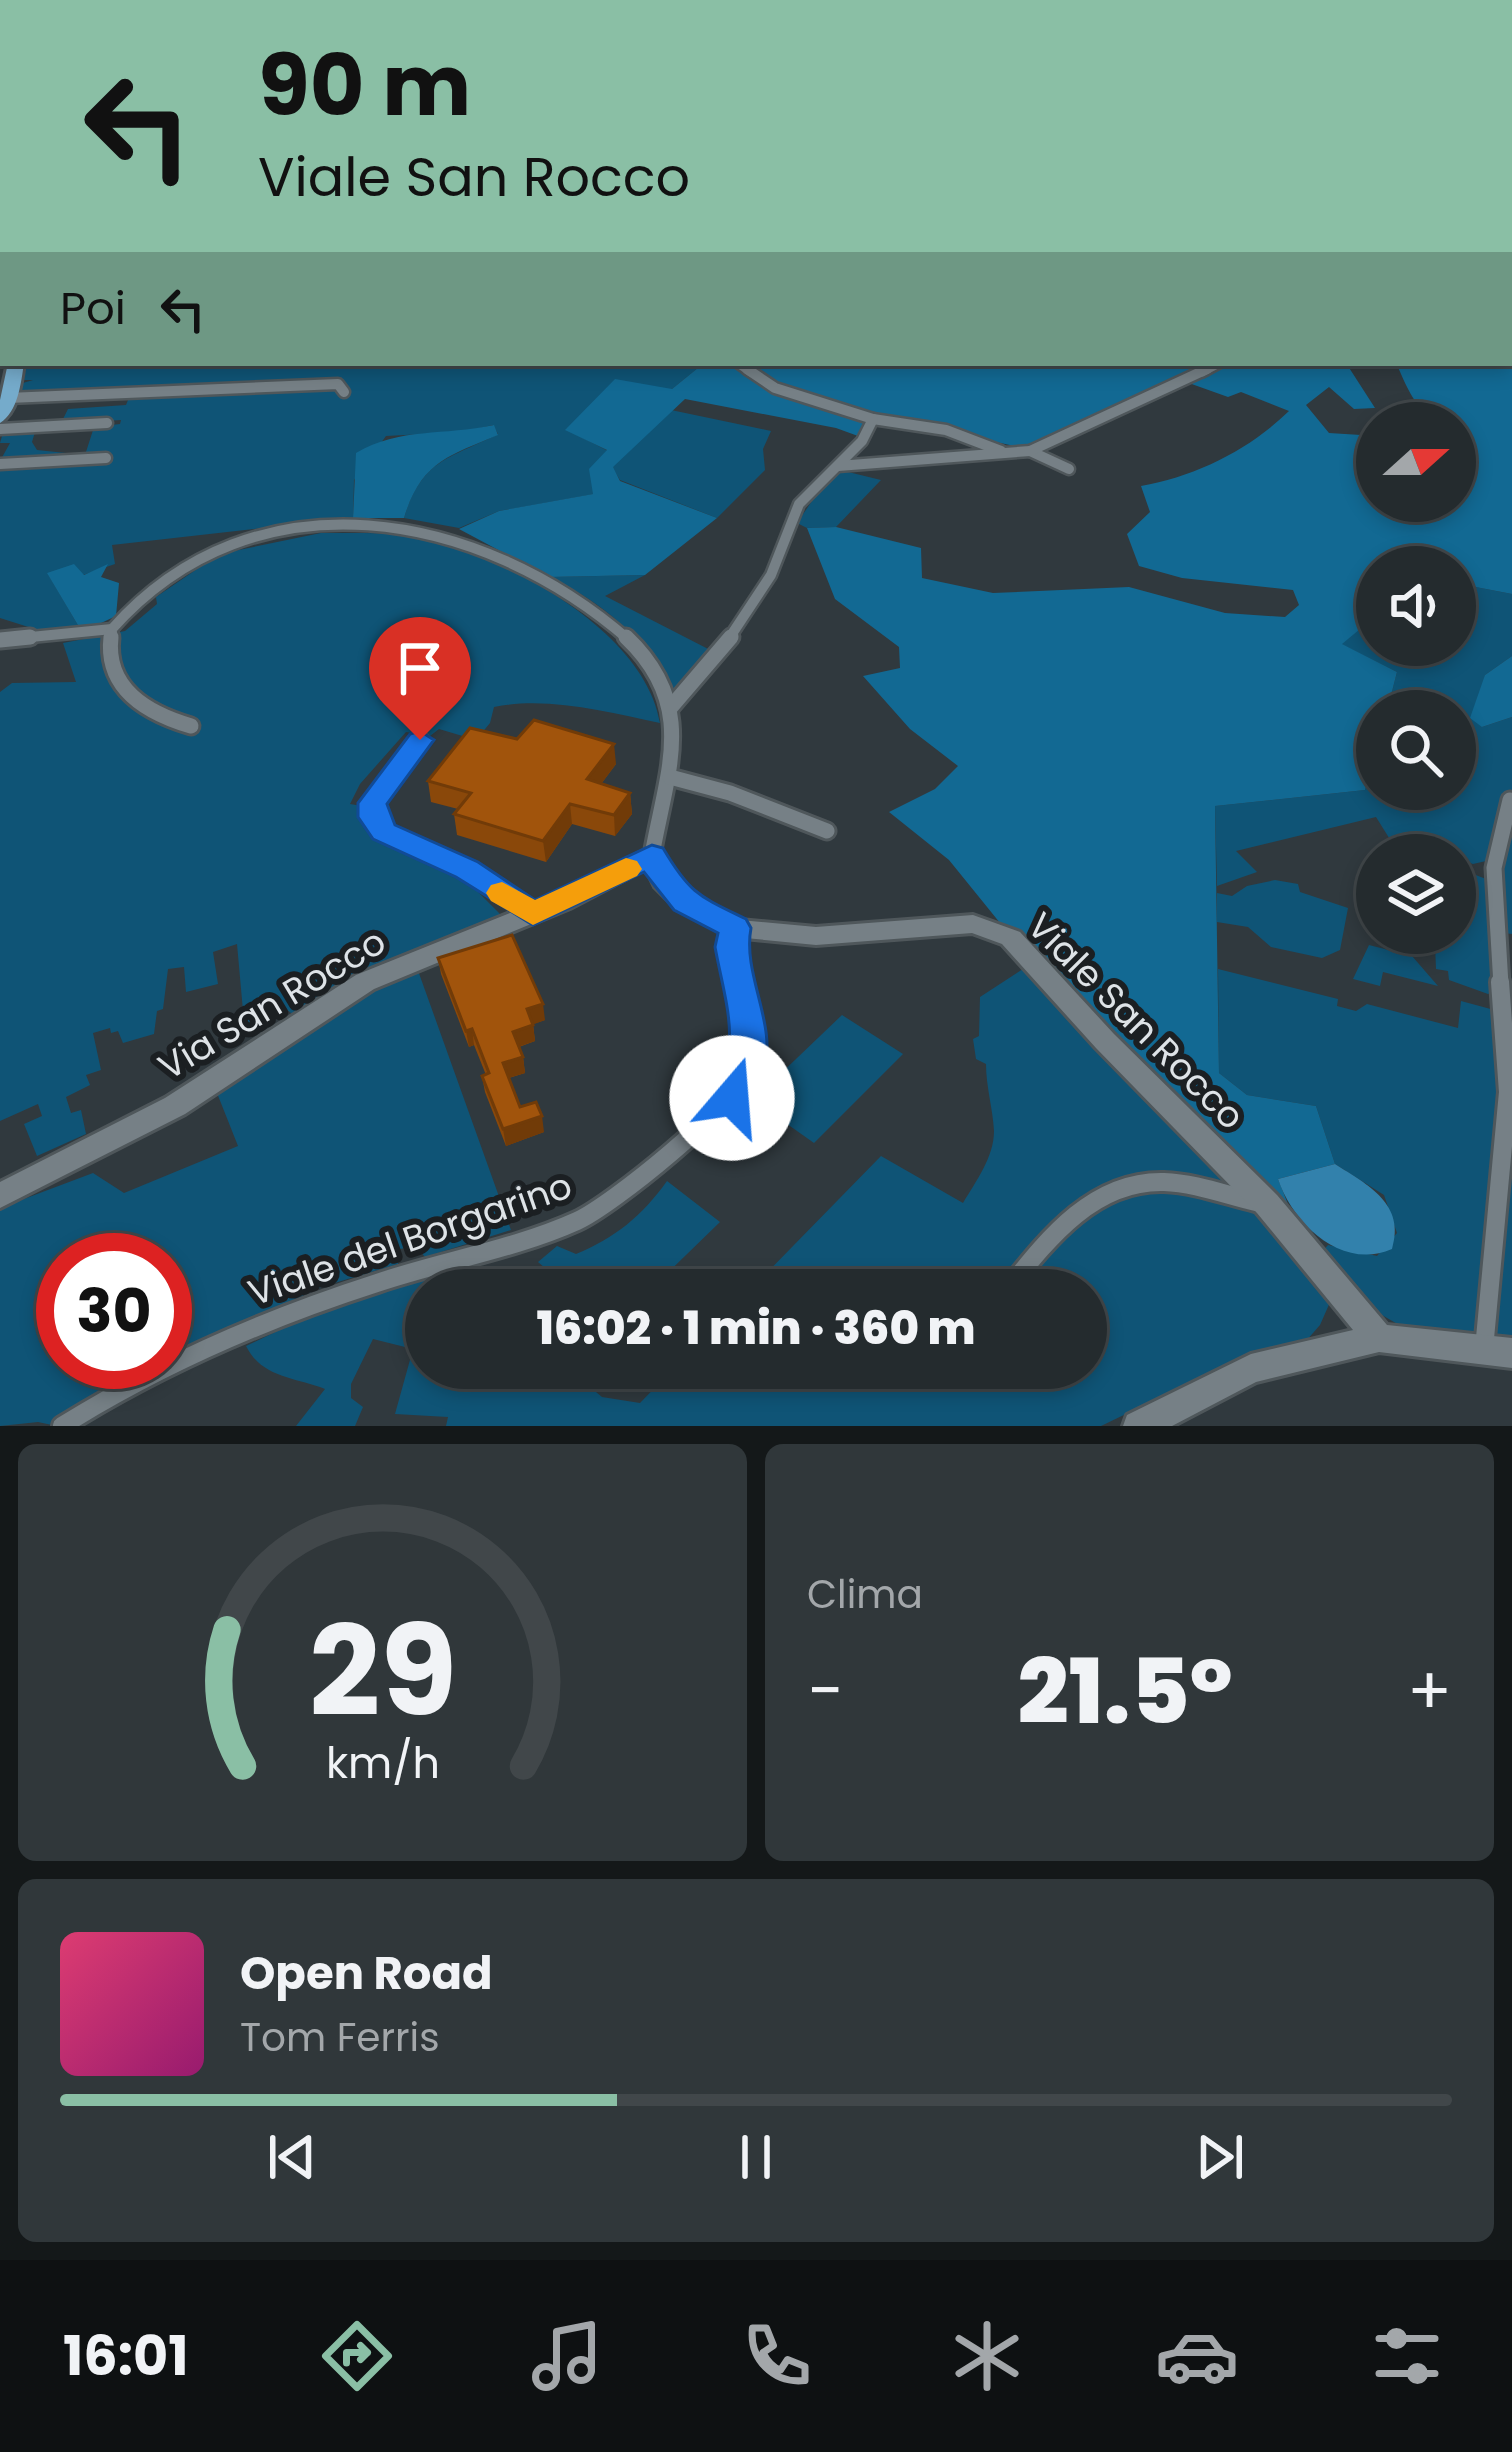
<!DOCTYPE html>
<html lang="it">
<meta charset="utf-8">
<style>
body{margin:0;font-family:Poppins,sans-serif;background:#30373a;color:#f1f3f6;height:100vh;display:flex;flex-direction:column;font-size:45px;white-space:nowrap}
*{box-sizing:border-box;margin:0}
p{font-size:39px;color:#a3a7aa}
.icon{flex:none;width:66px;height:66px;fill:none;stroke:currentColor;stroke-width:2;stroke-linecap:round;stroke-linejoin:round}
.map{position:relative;height:1426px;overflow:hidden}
.side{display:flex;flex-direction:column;gap:18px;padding:18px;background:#141819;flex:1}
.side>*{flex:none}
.top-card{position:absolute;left:0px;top:0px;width:1512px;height:366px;box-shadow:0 6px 18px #0003,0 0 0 3px #41474a;background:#8abfa5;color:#111;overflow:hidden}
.needle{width:78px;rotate:69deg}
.buttons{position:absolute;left:1356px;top:402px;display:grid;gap:24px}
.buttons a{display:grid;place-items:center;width:120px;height:120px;border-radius:50%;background:#242b2e;box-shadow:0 6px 18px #0003,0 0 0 3px #41474a;font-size:60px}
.speed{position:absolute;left:36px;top:1233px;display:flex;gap:24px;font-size:60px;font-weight:700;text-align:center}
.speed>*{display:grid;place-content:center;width:156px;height:156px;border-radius:50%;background:#242b2e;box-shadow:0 6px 18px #0003,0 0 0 3px #41474a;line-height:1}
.speed .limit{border:18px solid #d22;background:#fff;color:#111}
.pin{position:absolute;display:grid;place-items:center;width:102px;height:102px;color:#fff;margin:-123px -51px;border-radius:50% 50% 50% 0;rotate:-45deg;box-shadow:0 0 12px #0007}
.pin .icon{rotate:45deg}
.me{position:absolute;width:132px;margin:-66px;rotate:18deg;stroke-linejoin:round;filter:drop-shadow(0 0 9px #0008)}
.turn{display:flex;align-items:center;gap:42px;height:252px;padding:0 60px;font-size:54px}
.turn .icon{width:156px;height:156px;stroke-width:2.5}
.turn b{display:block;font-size:84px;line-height:102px}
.then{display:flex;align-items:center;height:114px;padding:0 60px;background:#0003;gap:24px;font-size:45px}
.big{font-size:90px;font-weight:800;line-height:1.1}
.side .card{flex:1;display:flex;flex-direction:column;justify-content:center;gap:18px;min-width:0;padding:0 42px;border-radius:18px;background:#30373a}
.side .dial{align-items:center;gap:0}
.dial svg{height:312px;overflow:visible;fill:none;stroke:#41474a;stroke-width:7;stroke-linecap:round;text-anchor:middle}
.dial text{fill:#f1f3f6;stroke:none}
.song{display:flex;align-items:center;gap:36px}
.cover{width:144px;height:144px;border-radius:18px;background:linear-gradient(135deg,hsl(340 70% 55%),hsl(320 70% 35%))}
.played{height:12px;border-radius:6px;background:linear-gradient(90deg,#8abfa5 40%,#41474a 40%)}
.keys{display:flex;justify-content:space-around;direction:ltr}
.heat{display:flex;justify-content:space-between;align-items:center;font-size:66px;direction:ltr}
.side .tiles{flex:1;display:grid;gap:18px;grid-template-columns:1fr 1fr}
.card:last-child{grid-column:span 2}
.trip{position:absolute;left:405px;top:1269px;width:702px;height:120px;border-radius:60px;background:#242b2e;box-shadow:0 6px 18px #0003,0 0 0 3px #41474a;font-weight:800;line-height:120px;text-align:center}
.tabs{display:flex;height:192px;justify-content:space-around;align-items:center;background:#0e1112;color:#a3a7aa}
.tabs .icon{width:84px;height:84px}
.tabs .on{color:#8abfa5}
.tabs b{font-size:54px;color:#f1f3f6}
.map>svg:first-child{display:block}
.green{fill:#0f5476}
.forest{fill:#126993}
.water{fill:#3281ac}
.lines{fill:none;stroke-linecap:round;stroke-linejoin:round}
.street-far4-casing{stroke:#4f575b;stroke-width:10}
.street-far3-casing{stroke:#4f575b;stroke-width:14}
.street-far2-casing{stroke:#4f575b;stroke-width:15}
.street-far1-casing{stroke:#4f575b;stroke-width:21}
.street-casing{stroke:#4f575b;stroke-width:24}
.secondary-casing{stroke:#4f575b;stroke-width:6}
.primary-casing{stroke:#4f575b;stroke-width:6}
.street-far4{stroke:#768086;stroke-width:8}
.street-far3{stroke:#768086;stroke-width:9}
.street-far2{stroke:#768086;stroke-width:10}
.street-far1{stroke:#768086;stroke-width:15}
.street{stroke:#768086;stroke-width:18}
.secondary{fill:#768086;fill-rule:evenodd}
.primary{fill:#75abcb;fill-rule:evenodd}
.wall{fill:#8a480a}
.shaded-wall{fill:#713b08}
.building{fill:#a1540c;stroke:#713b08;stroke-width:3}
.route{fill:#1a73e8;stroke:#114b97;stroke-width:3}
.slow{fill:#f59e0b}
.labels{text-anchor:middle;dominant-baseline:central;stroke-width:12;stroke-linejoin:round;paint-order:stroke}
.near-street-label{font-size:36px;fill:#dee3e7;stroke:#1b1f22}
</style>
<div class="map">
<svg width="1512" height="1426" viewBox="0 0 1512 1426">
<rect width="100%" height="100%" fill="#30393e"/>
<g class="green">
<path d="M 25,363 L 71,365 L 704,363 L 672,389 L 566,429 L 608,451 L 594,494 L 499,511 L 459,528 L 404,518 C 422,459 449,459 498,434 L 493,425 L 462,432 L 386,436 L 354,480 L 353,518 L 112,545 L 115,564 L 83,575 L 48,574 L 82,632 L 57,636 L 0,618 L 0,461 L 10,443 L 0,443 L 2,436 L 35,432 L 32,442 L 37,450 L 85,455 L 94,427 L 120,424 L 121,420 L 44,425 L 46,419 L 63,419 L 68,409 L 126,405 L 132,390 L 17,396 L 23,383 L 33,380 L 24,380 Z"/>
<path d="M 671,410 L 771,431 L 763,449 L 765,470 L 717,518 L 620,480 L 612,467 Z"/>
<path d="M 844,471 L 881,480 L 836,527 L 807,528 L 797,523 L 827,479 Z"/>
<path d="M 321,533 C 365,533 408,531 450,545 C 527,570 646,637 660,723 C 607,712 548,696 494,707 L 490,723 L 476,740 L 439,729 L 430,736 L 406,732 L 360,784 L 350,804 L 362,806 L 372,837 L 456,870 L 502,916 L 297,1018 L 285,1008 L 245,1033 L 237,944 L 213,952 L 218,984 L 186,992 L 184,967 L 168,969 L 163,1009 L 157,1011 L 154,1034 L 123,1043 L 118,1031 L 111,1033 L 110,1028 L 93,1033 L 101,1070 L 86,1075 L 90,1085 L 66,1097 L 71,1113 L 81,1110 L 86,1134 L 37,1156 L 24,1124 L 42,1116 L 38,1104 L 0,1121 L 0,692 L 12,683 L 76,682 L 63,643 L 125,631 L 157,604 L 156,597 L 219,554 Z"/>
<path d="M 645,575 L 605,596 L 714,652 L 675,692 C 643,638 606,604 549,577 Z"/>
<path d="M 1455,583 L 1512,594 L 1512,656 L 1485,675 L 1482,727 L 1512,717 L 1512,934 L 1504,933 L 1501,921 L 1500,812 L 1486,861 L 1473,864 L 1433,849 L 1435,855 L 1385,855 L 1391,841 L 1376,817 L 1236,851 L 1257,872 L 1217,886 L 1215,806 L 1365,790 L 1377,747 L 1377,789 L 1455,789 L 1455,711 L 1387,711 L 1397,672 L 1341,644 L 1377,615 L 1377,645 L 1455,645 Z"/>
<path d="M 1455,867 L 1486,879 L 1499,991 L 1488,994 L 1449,980 L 1448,971 L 1436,969 L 1435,944 L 1402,933 L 1455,933 Z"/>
<path d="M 1275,880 L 1298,884 L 1300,892 L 1348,908 L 1340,950 L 1322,958 L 1271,947 L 1248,927 L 1217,922 L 1217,893 L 1232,896 L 1247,886 Z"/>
<path d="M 1369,945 L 1412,956 L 1438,986 L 1383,972 L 1380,986 L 1353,979 Z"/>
<path d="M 416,965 L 511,1230 L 425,1257 L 416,1246 L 400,1249 L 398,1264 L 321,1287 L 165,1360 L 165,1260 L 63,1260 L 63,1362 L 161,1362 L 52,1425 L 38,1422 L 0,1426 L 0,1208 L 93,1173 L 124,1193 L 238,1146 L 215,1088 Z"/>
<path d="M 1023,969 L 1260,1216 L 1331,1300 L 1320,1325 L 1306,1341 L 1246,1356 L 1101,1426 L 446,1426 L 448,1417 L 395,1414 L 413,1349 L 373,1339 L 351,1384 L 351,1398 L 363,1407 L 355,1426 L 296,1426 L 325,1389 C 294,1377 262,1378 246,1346 L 294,1323 L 443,1271 L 473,1290 L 426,1290 L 426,1368 L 567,1368 L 602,1397 L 640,1403 L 674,1368 L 1086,1368 L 1086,1290 L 750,1290 L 881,1156 L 963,1203 C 976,1181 994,1157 994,1131 C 993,1109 986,1087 986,1064 L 976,1059 L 973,1039 L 979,1036 L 980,997 Z"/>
<path d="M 1218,969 L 1338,999 L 1337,1006 L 1356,1011 L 1367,1004 L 1458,1028 L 1461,1001 L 1498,1011 C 1501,1121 1482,1228 1476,1338 L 1413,1333 L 1368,1307 L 1319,1255 L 1328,1245 L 1377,1256 L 1397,1233 L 1384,1195 L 1335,1164 L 1316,1106 L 1247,1095 L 1219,1073 Z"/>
<path d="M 842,1015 L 903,1054 L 814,1143 L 753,1100 Z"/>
<path d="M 1508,1160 L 1512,1161 L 1512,1343 L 1493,1339 Z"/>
<path d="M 667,1181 L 720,1222 L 650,1290 L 571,1290 L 538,1262 L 557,1246 L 576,1254 C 615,1238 642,1216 667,1181 Z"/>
</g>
<g class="forest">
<path d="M 1512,100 L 1512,594 L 1455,583 L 1455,567 L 1377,567 L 1377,615 L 1342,644 L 1397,672 L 1387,711 L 1377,711 L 1377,747 L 1365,790 L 1215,806 L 1219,1073 L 1247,1095 L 1316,1106 L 1335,1164 L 1278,1179 L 1299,1232 L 1013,939 L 949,860 L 889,812 L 935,789 L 958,766 L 910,729 L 863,676 L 900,668 L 899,647 L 835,599 L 807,528 L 836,527 L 921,548 L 922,578 L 993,593 L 1129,587 L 1225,613 L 1285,617 L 1299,605 L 1293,590 L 1182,578 L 1139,566 L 1127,534 L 1150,512 L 1141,486 C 1196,476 1249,450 1289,411 L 1241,392 L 1228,397 L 1186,382 L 1043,452 L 874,416 L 858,436 L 836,428 L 685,399 L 613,467 L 620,481 L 717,518 L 645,575 L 549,577 L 459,529 L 499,511 L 593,494 L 589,469 L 607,450 L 565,430 L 615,379 L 672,389 L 704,363 L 1160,363 L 1179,369 L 1218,363 L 1346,363 L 1375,408 L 1354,409 L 1329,387 L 1306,405 L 1329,433 L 1377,436 L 1377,501 L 1455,501 L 1455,423 C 1419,423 1409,391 1396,363 L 1509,363 Z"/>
<path d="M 494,425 L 498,435 C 448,456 421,462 404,518 L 353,518 L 356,453 C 400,427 444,436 494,425 Z"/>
<path d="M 74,564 L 84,575 L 108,564 L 101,577 L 119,583 L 116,616 L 82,632 L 47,573 Z"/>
<path d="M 1512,656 L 1512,717 L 1482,727 L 1470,718 L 1485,675 Z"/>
</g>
<path class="water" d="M 1335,1164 C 1368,1185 1406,1204 1392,1249 C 1342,1271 1293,1224 1278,1179 Z"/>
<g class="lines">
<defs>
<g id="street-far4">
<path d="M 725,0 L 730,3"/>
<path d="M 1108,0 L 1120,3"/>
<path d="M 1056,3 L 1088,0"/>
</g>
<g id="street-far3">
<path d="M 738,363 L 751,372"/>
<path d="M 1202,372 L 1219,363"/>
</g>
<g id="street-far2">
<path d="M 8,398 L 338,384 L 344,392"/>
<path d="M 873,419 L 946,430 L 1001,451"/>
<path d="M 0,429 L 107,423"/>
<path d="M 1030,451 L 1069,469"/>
<path d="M 0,464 L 106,458"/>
<path d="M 838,466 L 1030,451 L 1207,369"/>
<path d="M 112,629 C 255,468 480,510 629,640"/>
<path d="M 0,640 L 112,629"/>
<path d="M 111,640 L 112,629"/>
<path d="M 728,640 L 771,575 L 799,504 L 862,441 L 873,419 L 775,388 L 747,369"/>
</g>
<g id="street-far1">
<path d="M 111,637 C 105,689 147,713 191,726"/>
<path d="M 626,637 C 698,705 667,770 652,855"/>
<path d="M 0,640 L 30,637"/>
<path d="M 671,707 L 731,637"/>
<path d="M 420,740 L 373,803 L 373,817 L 384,832 L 467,869 L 533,914"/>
<path d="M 670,777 L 730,793 L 827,831"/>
<path d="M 735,928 L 731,948 L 738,985"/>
<path d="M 1501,985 L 1494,868 L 1510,800"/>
</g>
<g id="street">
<path d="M 1007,1290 C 1047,1240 1093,1180 1164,1182 C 1195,1183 1226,1195 1256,1202"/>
<path d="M 1484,1349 L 1508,1092 L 1500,982"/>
<path d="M 62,1426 C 161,1364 265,1319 377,1283 C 442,1261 515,1249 577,1221 C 612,1205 735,1106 746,1071 C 755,1043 743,1010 738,982"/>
</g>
<g id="secondary">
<path d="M 422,0 L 432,0 L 433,3 L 423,3 Z"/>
<path d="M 652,847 L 660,849 L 673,877 L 694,896 L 740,920 L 816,927 L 973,915 L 1020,932 L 1114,1034 L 1277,1195 L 1387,1325 L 1512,1338 L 1512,1368 L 1379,1352 L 1256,1382 L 1172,1426 L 1123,1426 L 1127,1415 L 1251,1354 L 1353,1330 L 1257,1213 L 1096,1048 L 1002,944 L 972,933 L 816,945 L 735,937 L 676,908 L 655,887 L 646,868 L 570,908 L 374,989 L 185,1114 L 0,1208 L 0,1182 L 165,1098 L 356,975 L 552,896 Z"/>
</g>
<g id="primary">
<path d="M 0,240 L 3,241 L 3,251 L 0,250 Z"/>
<path d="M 8,363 L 24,363 C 21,383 18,412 0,423 L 0,400 Z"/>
</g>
</defs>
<use href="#street-far4" class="street-far4-casing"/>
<use href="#street-far3" class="street-far3-casing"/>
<use href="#street-far2" class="street-far2-casing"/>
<use href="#street-far1" class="street-far1-casing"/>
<use href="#street" class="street-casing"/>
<use href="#secondary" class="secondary-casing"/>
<use href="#primary" class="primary-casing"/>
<use href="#street-far4" class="street-far4"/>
<use href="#street-far3" class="street-far3"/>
<use href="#street-far2" class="street-far2"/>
<use href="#street-far1" class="street-far1"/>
<use href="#street" class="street"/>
<use href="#secondary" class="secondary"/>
<use href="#primary" class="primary"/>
</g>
<g class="wall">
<path d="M 616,764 L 601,784 L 630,793 L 632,814 L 615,836 L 572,824 L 546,862 L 457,835 L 454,814 L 458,809 L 431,802 L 428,781 Z"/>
<path d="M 438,958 L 545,1020 L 533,1024 L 535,1041 L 519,1047 L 523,1057 L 525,1073 L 509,1078 L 520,1107 L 544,1132 L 506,1146 L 485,1092 L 482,1076 L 486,1075 L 474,1045 L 469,1047 L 441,974 Z"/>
</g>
<g class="shaded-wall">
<path d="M 614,744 L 616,764 L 589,800 L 587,779 Z"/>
<path d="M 630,793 L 632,814 L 615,836 L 614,815 Z"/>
<path d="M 570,804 L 572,824 L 546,862 L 543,841 Z"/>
<path d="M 543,1004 L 545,1020 L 529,1026 L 527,1009 Z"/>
<path d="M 533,1025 L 535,1041 L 515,1048 L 513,1032 Z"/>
<path d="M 472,1029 L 474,1045 L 469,1047 L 466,1031 Z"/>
<path d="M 523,1057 L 525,1073 L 505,1079 L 503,1063 Z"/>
<path d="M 542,1116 L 544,1132 L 506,1146 L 503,1129 Z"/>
</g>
<g class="building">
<path d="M 534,720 L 614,744 L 587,779 L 630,793 L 614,815 L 570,804 L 543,841 L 454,814 L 471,793 L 428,781 L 470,728 L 517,739 Z"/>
<path d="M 512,935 L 543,1004 L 527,1009 L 533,1025 L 513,1032 L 523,1057 L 503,1063 L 520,1107 L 536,1102 L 542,1116 L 503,1129 L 482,1076 L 489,1073 L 472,1029 L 466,1031 L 438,958 Z"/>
</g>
<path class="route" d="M 420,731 L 434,740 L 387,804 L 395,825 L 478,862 L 535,900 L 652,845 L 663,848 C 690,894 699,896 746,919 L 751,928 C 742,976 779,1026 763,1073 C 759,1085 750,1097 744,1108 L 732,1112 L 719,1108 L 714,1098 C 742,1043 726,1006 715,947 L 718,933 L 674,910 L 644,872 L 533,925 L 456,877 L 373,839 L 358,817 L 358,803 L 410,734 Z"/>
<path class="slow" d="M 626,858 L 637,861 L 642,869 L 637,876 L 533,925 L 491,901 L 486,893 L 491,885 L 502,882 L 535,900 Z"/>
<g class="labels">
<g class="near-street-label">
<text transform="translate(272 1004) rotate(-31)">Via San Rocco</text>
<text transform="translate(1136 1021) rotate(45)">Viale San Rocco</text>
<text transform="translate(410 1239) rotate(-19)">Viale del Borgarino</text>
</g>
</g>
</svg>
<div class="buttons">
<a><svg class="needle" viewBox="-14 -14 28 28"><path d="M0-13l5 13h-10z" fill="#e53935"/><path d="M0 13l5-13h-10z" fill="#a3a7aa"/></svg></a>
<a><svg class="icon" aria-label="sound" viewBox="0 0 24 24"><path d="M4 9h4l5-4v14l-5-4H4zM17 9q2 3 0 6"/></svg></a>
<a><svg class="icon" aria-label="search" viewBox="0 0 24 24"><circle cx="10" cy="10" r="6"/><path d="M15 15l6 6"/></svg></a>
<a><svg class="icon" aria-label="layers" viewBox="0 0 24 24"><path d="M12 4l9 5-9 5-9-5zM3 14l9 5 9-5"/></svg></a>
</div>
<div class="speed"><div class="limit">30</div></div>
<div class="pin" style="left:420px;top:740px;background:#d93025"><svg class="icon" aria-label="arrive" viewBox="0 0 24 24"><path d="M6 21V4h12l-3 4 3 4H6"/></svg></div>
<svg class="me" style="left:732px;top:1098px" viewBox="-20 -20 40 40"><circle r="19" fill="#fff"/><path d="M0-13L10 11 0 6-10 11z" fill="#1a73e8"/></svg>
<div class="trip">16:02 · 1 min · 360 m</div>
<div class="top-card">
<div class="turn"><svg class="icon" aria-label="left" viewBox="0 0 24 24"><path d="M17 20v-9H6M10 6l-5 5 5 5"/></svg><div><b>90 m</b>Viale San Rocco</div></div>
<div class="then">Poi<svg class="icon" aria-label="left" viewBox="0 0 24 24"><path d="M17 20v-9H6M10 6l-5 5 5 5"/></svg></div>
</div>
</div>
<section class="side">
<div class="tiles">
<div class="card dial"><svg viewBox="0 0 100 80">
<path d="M14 69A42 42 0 1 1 86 69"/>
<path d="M14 69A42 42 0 0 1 10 34" stroke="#8abfa5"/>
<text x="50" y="56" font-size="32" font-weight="700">29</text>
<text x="50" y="72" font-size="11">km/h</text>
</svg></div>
<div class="card"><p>Clima</p>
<div class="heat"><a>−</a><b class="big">21.5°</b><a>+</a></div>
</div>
<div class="card">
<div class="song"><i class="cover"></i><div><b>Open Road</b><p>Tom Ferris</p></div></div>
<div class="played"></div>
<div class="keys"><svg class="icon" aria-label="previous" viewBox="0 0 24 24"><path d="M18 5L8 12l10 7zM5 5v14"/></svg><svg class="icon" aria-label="pause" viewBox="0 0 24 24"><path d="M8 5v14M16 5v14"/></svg><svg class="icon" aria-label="next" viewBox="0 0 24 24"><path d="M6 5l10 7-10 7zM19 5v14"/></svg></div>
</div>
</div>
</section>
<nav class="tabs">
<b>16:01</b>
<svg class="icon on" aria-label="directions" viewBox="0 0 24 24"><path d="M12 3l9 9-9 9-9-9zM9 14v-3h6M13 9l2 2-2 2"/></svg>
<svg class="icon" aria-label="music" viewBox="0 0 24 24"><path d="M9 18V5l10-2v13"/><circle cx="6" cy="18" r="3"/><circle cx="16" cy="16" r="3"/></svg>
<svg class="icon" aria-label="phone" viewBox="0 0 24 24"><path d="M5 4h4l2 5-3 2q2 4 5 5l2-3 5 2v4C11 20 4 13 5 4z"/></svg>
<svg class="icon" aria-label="climate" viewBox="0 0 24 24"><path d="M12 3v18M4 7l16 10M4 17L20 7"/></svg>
<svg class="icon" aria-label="car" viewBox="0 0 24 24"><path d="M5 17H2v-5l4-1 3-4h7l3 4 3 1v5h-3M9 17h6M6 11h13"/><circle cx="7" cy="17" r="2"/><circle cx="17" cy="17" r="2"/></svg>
<svg class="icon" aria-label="filters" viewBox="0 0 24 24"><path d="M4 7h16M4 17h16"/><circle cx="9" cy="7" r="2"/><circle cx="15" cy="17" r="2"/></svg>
</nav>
